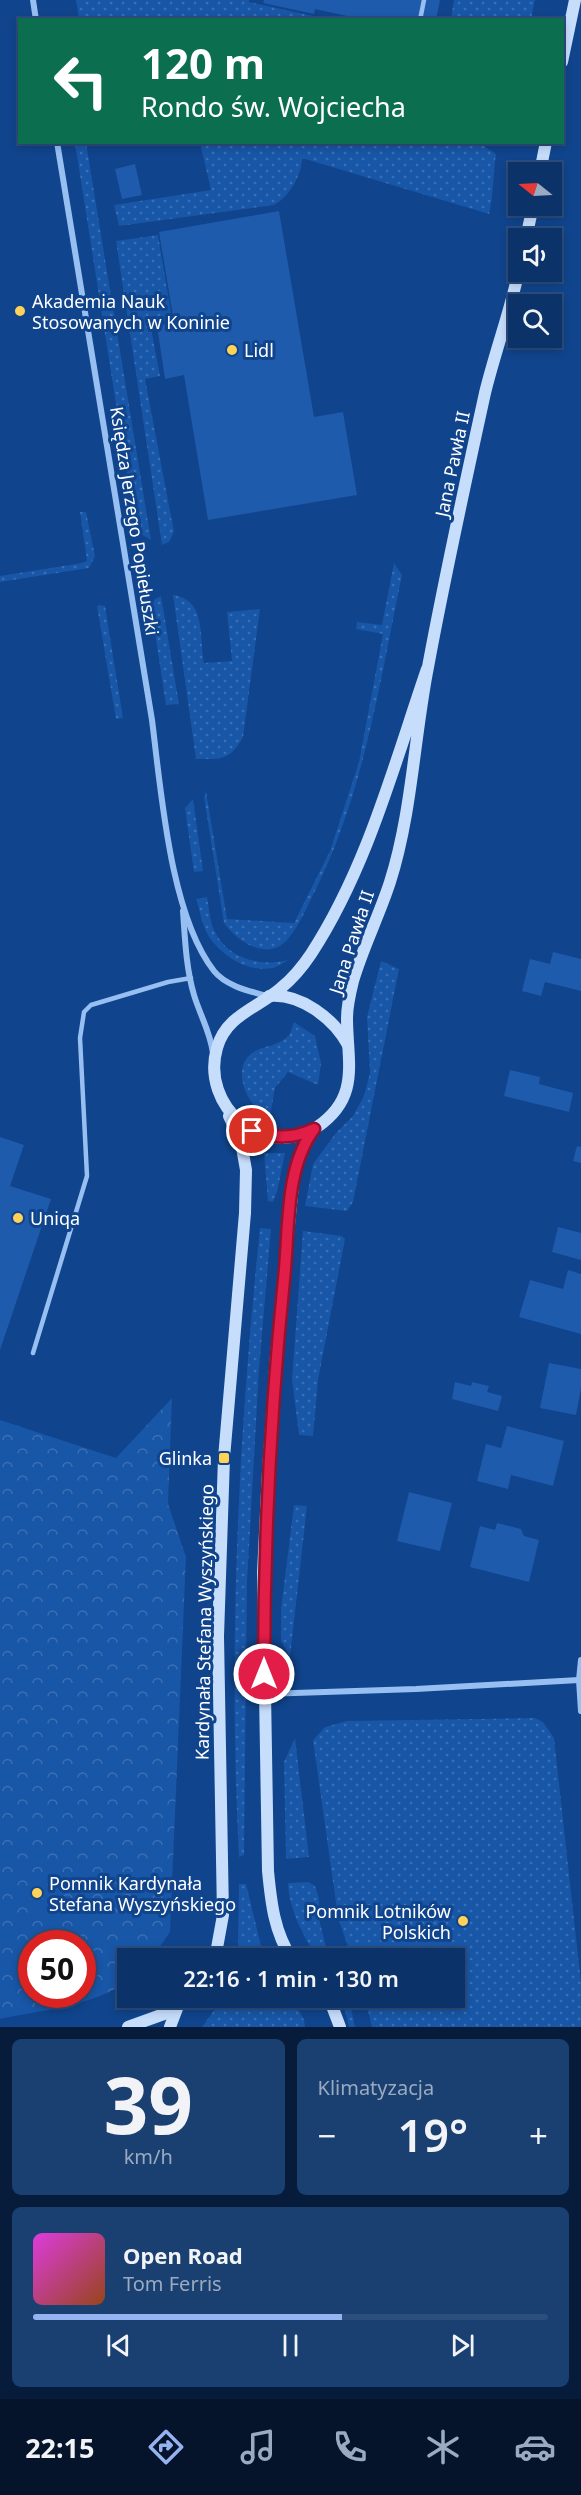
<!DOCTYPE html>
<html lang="pl">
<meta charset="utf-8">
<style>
body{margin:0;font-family:"Noto Sans",sans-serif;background:#1a3f71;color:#f1f3f6;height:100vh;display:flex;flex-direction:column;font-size:22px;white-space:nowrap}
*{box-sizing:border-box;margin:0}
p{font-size:20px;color:#9aaac0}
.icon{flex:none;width:33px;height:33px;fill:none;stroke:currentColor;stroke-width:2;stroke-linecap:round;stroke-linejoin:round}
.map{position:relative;height:2027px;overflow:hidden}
.side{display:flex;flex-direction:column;gap:12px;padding:12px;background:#071c3a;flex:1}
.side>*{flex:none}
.banner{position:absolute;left:18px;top:18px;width:546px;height:126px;border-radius:0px;box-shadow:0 3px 9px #0003,0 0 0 2px #2c4e7d;background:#0b6e4f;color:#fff;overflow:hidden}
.needle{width:39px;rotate:288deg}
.fabs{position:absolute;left:508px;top:162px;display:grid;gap:12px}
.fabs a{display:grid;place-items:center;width:54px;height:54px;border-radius:0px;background:#0c3369;box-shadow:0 3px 9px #0003,0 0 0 2px #2c4e7d;font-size:30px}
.speed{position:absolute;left:18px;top:1930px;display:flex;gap:12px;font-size:30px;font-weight:700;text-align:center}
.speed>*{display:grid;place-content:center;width:78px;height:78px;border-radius:50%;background:#0c3369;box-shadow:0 3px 9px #0003,0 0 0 2px #2c4e7d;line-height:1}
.speed .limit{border:9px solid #d22;background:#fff;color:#111}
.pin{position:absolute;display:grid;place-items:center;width:51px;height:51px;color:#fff;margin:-26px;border:3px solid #fff;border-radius:50%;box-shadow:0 2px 6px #0007}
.me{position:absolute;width:66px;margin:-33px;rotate:0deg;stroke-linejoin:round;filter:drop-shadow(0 0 4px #0008)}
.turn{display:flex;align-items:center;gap:21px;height:126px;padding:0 24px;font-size:27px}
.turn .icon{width:78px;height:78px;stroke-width:2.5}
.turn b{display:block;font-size:42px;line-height:51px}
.big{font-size:45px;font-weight:600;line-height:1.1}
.side .widget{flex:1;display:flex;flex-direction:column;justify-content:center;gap:9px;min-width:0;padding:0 21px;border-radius:9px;background:#1a3f71}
.side .dial{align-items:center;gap:0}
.dial b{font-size:78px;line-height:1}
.song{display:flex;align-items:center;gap:18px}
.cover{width:72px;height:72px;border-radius:9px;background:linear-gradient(135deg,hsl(300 70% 55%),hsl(20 70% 35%))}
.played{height:6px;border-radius:3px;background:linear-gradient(90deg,#95b2f1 60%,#2c4e7d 60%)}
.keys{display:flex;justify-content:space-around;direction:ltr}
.heat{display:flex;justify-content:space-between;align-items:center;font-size:33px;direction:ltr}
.side .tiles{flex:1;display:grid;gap:12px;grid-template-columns:1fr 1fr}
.widget:last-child{grid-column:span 2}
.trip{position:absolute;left:117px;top:1948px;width:348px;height:60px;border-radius:0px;background:#0c3369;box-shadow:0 3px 9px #0003,0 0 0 2px #2c4e7d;font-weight:600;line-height:60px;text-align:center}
.dock{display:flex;height:96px;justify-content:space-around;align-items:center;background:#05142a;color:#9aaac0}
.dock .icon{width:42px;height:42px}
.dock .current{color:#95b2f1}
.dock b{font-size:27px;color:#f1f3f6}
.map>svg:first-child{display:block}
.grass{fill:url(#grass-dots)}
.park{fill:url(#park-crowns);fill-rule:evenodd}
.building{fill:#1e5bac}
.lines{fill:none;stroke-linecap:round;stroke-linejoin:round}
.service{stroke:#97bff2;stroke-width:4.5}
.minor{stroke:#97bff2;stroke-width:6}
.secondary{stroke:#c6ddfc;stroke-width:12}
.route-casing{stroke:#92132f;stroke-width:15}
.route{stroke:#e11d48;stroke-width:10}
.poi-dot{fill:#ffd258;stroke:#10448c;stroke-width:2}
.labels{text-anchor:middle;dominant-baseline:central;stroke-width:6;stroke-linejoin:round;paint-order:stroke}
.poi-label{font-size:18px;fill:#fff;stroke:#10448c;text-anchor:start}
.street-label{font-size:18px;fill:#fff;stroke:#10448c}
</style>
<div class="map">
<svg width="581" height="2027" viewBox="0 0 581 2027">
<defs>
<pattern id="grass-dots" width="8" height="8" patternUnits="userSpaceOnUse" patternTransform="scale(1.5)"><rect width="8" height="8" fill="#1856a7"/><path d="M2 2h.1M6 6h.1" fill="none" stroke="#3b6fb4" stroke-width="1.8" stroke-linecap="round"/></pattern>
<pattern id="park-crowns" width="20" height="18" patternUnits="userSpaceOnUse" patternTransform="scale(1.5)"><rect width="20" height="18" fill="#1856a7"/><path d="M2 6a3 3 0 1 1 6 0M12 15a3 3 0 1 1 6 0" fill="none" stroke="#3b6fb4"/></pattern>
</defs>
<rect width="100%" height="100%" fill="#10448c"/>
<g class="grass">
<path d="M 76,0 L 249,0 L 249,2 L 322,18 L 79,19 Z"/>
<path d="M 454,0 L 535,0 L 531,19 L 451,19 Z"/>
<path d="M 75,143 L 86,143 L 151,540 L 139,533 L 135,525 Z"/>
<path d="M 479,143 L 496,154 C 493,174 494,193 489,214 L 302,158 C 302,175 289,197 274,205 L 119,226 L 114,205 L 211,190 L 200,143 Z"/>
<path d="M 158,235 L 172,319 L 150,323 L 160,376 L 145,379 L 174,532 L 169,542 L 162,545 L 116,241 Z"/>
<path d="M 80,512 L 86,512 L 95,556 L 89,568 L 0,582 L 0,576 L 82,563 L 87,561 Z"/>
<path d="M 394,563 L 402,575 C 380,681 364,793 315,891 C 306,908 299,928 285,942 C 265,961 236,940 224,923 L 204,797 L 206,791 L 227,919 L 294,923 L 330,851 L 359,762 L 383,634 L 356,629 L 357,622 L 382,625 Z"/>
<path d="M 173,595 C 207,600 199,637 204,663 L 232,661 L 227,612 L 260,609 L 243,737 C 230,761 221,759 196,759 Z"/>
<path d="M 161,596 L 179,704 L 166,705 L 151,607 L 155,599 Z"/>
<path d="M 100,605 L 105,606 L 123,718 L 116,719 L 97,606 Z"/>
<path d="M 193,799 L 203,871 L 194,872 L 185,808 Z"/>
<path d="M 207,897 C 209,908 210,921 214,930 C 227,959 261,967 288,960 C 283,963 278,967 272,968 C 248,973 220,955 208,935 C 202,925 200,911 196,899 Z"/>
<path d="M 381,961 L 399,969 L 353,1202 L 347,1211 L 305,1206 L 313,1164 L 336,1133 L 353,1116 L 364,1096 L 370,1073 L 367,1017 Z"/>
<path d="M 294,1022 L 315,1036 L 321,1063 L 318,1085 L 288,1072 L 275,1088 L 270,1116 C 266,1114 261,1112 258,1109 C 242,1095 233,1063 255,1051 C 267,1045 279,1046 289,1035 C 292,1031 292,1026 294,1022 Z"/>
<path d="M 264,1153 L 285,1153 L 277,1192 L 273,1202 L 268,1201 Z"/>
<path d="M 260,1228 L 271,1229 L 259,1369 L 247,1583 L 244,1855 L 239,1857 C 228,1647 238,1437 260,1228 Z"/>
<path d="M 303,1231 L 342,1236 L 345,1239 L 318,1380 L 313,1436 L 299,1435 L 292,1379 Z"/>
<path d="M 294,1505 L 307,1506 L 290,1657 L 281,1641 L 281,1609 Z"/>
<path d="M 535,1718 L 543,1722 L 554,1738 L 581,1983 L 581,2027 L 372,2027 L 365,1998 L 454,1998 L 454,1959 L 352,1959 L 338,1917 L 313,1740 L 325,1727 L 347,1721 Z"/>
<path d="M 295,1738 L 309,1857 L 286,1859 L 284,1762 Z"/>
<path d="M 308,1882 L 315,1886 L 319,1898 L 320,1923 L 329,1959 L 317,1958 C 303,1934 289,1910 288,1883 Z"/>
<path d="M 239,1884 L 246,1884 L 261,1946 L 238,1947 Z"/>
<path d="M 223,1998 L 292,1998 L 304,2020 L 305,2027 L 202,2027 Z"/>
<path d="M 342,1998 L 349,1999 L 355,2027 L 349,2027 Z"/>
</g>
<path class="park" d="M 172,1398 L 168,1504 L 186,1557 L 170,1932 L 151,1959 L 128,1959 L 127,1982 C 91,2006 43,2010 0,2019 L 0,1420 L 116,1458 ZM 32,1944 L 82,1944 L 82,1995 L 32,1995 Z"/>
<g class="building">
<path d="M 264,0 L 440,0 L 436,20 L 365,20 L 315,9 L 314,14 L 263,3 Z"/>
<path d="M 135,164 L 142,195 L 122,199 L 115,169 Z"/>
<path d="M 279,211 L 314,417 L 343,412 L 357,495 L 208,520 L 184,375 L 165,379 L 157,326 L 174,322 L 159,232 Z"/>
<path d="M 553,952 L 581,959 L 581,991 L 545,982 L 541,996 L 522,991 L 530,959 L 550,964 Z"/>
<path d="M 510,1070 L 540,1077 L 539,1084 L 573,1093 L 569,1112 L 504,1096 Z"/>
<path d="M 0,1137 L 24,1145 L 10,1186 L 51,1199 L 0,1350 Z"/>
<path d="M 577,1146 L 581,1147 L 581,1163 L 573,1161 Z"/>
<path d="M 558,1227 L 581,1233 L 581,1260 L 552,1252 Z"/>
<path d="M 568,1270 L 581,1274 L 581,1334 L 519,1317 L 530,1280 L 563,1289 Z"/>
<path d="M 549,1363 L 581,1369 L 581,1388 L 576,1415 L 540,1408 Z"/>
<path d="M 455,1382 L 471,1386 L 472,1382 L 489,1386 L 487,1392 L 502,1396 L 498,1411 L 452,1399 Z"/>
<path d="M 507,1426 L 564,1441 L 553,1486 L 511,1475 L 508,1489 L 477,1481 L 486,1444 L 501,1448 Z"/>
<path d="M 409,1492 L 452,1503 L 440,1551 L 397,1541 Z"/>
<path d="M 497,1523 L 521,1529 L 524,1536 L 539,1540 L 529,1582 L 470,1567 L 480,1526 L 495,1530 Z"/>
</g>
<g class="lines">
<g class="service">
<path d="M 420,20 L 424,0"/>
<path d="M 33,1353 L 87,1176 L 80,1038 L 84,1012 L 91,1005 L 168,982 L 191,978"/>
</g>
<g class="minor">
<path d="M 33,0 L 36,20"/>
<path d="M 57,142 L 152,720 C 161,790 170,915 214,971 C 226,986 249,991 267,996"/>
<path d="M 183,911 C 185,939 186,968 194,995 C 200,1015 210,1031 213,1053"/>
<path d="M 581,1660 L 579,1680 L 581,1711"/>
<path d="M 264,1694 L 416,1689 L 579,1680"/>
</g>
<g class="secondary">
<path d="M 562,62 L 575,0"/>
<path d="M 540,172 L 546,142"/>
<path d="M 526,238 L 533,206"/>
<path d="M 427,669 C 394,765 367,868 311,954 C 303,966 292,979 281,988 C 258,1008 226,1015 217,1048 C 200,1106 264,1162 317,1127 C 361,1097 347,1062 347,1018 C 347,1006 350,993 353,981 C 363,947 379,916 390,882 C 412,813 414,738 428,667 C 445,575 465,484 485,393 C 495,352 510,312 519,270"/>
<path d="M 269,996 C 301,993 334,1019 348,1045"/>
<path d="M 215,1959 L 223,1915 L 218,1636 L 224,1458 L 245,1213 L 246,1170 L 241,1142 L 229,1116"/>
<path d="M 230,1959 C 245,1955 262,1953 277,1959"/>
<path d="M 292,1959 C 274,1932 271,1902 268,1871 L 263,1573 L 268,1471 L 276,1355 L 294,1175 L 305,1142 L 313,1130"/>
<path d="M 329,1998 L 340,2027"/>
<path d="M 128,2027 L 175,2010"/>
<path d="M 170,2027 L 181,1998"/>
</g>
</g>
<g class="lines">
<defs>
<path id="route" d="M 252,1131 C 274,1138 293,1139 314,1129 C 286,1167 289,1223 285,1269 C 271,1404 264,1538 264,1674"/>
</defs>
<use href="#route" class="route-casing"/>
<use href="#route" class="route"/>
</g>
<g class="poi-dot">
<circle cx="20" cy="311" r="6"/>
<circle cx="232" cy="350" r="6"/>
<circle cx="18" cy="1218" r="6"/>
<rect x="218" y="1452" width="12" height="12" rx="3"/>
<circle cx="37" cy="1893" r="6"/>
<circle cx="463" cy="1921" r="6"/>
</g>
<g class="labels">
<g class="poi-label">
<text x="32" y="301">Akademia Nauk<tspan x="32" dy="21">Stosowanych w Koninie</tspan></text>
<text x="244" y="350">Lidl</text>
<text x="30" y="1218">Uniqa</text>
<text x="212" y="1458" text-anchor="end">Glinka</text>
<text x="49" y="1883">Pomnik Kardynała<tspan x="49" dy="21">Stefana Wyszyńskiego</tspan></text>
<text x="451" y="1911" text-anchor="end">Pomnik Lotników<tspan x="451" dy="21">Polskich</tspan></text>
</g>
<g class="street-label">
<text transform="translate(452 464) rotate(-78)">Jana Pawła II</text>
<text transform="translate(135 521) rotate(81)">Księdza Jerzego Popiełuszki</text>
<text transform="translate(351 942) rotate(-72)">Jana Pawła II</text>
<text transform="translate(204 1622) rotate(-89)">Kardynała Stefana Wyszyńskiego</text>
</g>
</g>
</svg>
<div class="fabs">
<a><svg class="needle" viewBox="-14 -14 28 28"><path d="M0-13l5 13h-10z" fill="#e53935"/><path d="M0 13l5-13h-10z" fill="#9aaac0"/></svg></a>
<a><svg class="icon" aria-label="sound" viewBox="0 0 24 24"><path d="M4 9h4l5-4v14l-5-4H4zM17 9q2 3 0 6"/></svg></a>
<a><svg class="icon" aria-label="search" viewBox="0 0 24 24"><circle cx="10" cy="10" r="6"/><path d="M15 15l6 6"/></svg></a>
</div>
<div class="speed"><div class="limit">50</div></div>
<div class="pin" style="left:252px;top:1131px;background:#d93025"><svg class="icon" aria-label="arrive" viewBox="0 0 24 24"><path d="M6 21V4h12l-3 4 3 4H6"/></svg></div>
<svg class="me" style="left:264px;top:1674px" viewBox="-20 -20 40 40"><circle r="17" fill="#e11d48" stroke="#fff" stroke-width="3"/><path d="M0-11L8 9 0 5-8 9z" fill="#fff"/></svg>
<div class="trip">22:16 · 1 min · 130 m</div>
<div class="banner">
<div class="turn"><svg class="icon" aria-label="left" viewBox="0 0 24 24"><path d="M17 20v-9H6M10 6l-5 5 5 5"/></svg><div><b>120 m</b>Rondo św. Wojciecha</div></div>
</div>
</div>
<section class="side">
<div class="tiles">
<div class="widget dial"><b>39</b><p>km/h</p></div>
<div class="widget"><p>Klimatyzacja</p>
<div class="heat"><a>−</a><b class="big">19°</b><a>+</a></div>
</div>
<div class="widget">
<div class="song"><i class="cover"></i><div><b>Open Road</b><p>Tom Ferris</p></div></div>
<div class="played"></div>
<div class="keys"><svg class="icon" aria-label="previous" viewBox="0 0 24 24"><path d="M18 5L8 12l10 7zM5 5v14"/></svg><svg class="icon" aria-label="pause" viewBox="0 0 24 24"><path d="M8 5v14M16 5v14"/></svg><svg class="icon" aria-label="next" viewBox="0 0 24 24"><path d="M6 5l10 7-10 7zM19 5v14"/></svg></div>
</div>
</div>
</section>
<nav class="dock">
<b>22:15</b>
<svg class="icon current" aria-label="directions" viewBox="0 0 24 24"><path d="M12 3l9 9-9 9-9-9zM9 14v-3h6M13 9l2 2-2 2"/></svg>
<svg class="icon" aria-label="music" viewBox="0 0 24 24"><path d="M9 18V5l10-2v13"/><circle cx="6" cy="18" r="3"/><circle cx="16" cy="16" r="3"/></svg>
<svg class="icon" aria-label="phone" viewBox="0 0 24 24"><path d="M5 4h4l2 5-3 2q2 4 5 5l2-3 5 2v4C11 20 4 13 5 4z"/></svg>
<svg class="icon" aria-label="climate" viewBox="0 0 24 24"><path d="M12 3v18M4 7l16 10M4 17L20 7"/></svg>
<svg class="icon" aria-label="car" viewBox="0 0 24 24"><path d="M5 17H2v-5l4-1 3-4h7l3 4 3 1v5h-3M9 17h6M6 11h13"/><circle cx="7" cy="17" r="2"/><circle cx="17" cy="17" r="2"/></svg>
</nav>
